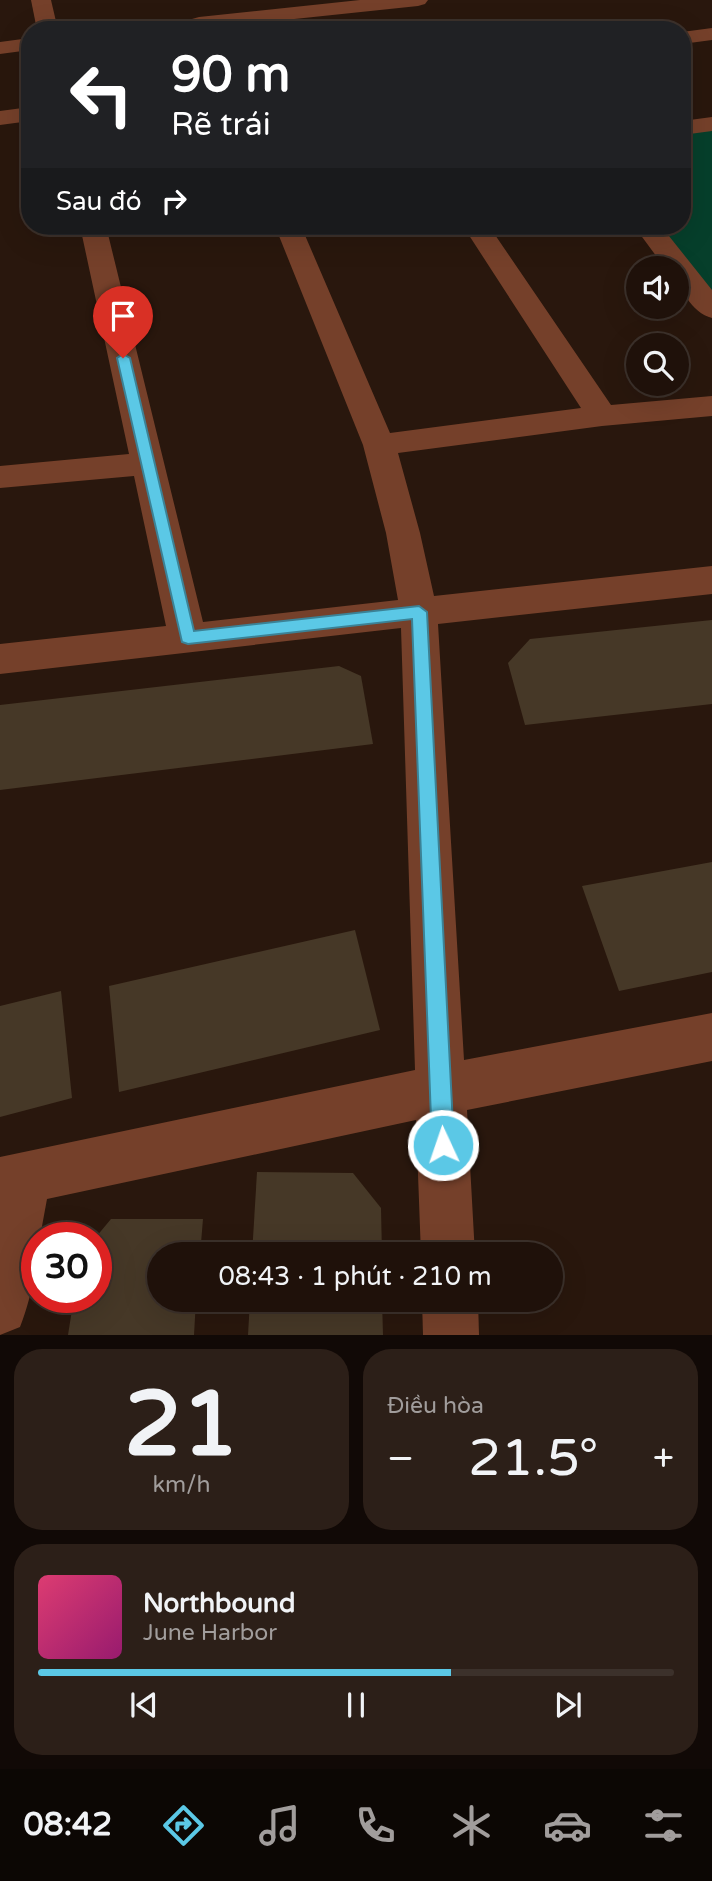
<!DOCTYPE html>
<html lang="vi">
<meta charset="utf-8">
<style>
body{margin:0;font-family:"Varela Round",sans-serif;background:#2c1f18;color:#f1f3f6;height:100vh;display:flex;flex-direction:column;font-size:26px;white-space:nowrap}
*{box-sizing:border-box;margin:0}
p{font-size:23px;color:#a19d9c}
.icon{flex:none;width:38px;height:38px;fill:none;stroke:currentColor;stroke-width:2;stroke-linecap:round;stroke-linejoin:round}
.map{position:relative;height:1335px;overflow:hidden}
.drawer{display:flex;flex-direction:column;gap:14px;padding:14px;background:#110906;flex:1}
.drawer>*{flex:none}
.top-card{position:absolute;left:21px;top:21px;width:670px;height:214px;border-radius:28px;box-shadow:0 7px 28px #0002,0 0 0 2px #3c312b;background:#202124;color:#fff;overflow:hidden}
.tools{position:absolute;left:626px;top:256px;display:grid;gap:14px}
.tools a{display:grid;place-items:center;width:63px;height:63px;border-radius:50%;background:#1f110a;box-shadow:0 7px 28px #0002,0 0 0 2px #3c312b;font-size:35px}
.speed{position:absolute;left:21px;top:1222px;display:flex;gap:14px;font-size:35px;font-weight:700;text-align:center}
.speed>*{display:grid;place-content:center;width:91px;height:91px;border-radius:50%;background:#1f110a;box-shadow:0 7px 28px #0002,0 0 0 2px #3c312b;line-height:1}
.speed .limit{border:10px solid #d22;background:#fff;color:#111}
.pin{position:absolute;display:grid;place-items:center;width:60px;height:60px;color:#fff;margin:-72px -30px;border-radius:50% 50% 50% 0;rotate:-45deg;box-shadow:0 0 7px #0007}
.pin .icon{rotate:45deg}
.me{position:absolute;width:77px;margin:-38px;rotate:357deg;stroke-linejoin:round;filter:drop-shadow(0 0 5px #0008)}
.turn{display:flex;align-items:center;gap:24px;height:147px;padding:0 35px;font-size:32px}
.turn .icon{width:91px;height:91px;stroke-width:2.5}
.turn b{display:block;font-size:49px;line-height:60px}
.then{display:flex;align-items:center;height:66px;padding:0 35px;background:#0003;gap:14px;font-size:26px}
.big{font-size:52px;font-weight:600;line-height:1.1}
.drawer .widget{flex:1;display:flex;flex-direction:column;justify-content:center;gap:10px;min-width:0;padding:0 24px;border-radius:28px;background:#2c1f18}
.drawer .dial{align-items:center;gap:0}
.dial b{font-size:91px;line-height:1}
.song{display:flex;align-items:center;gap:21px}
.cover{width:84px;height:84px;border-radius:10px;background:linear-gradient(135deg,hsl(340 70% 55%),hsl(320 70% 35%))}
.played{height:7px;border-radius:4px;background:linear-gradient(90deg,#5bc8e6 65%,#3c312b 65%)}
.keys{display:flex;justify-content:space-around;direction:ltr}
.heat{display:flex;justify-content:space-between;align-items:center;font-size:38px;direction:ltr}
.drawer .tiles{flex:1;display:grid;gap:14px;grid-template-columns:1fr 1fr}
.widget:last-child{grid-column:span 2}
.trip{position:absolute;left:147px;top:1242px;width:416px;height:70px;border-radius:35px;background:#1f110a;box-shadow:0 7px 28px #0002,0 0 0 2px #3c312b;font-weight:600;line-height:70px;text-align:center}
.tab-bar{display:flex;height:112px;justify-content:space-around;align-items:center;background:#0c0704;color:#a19d9c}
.tab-bar .icon{width:49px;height:49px}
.tab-bar .active{color:#5bc8e6}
.tab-bar b{font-size:32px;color:#f1f3f6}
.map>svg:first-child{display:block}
.green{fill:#063f2b}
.building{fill:#463827}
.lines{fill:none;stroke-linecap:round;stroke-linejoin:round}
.street{fill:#75402a;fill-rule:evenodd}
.route{fill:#5bc8e6;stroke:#3b8296;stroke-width:2}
</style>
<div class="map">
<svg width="712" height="1335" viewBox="0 0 712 1335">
<rect width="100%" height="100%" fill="#29170d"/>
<path class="green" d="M 712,124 L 712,309 L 647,226 L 682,226 L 683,128 Z"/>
<g class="building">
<path d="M 712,620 L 712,704 L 525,725 L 508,663 L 530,639 Z"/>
<path d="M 339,666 L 361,676 L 373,744 L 0,790 L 0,705 Z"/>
<path d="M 712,862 L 712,972 L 619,991 L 582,886 Z"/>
<path d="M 355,930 L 380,1030 L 119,1092 L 109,986 Z"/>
<path d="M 61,991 L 72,1098 L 0,1117 L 0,1006 Z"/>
<path d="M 257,1172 L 353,1173 L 381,1208 L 382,1255 L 252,1255 Z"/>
<path d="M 111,1219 L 203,1219 L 200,1255 L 159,1255 L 159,1300 L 196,1300 L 194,1335 L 68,1335 L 74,1297 L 96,1297 L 96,1237 Z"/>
<path d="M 250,1300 L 382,1300 L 383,1335 L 248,1335 Z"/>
</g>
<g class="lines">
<g class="street">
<path d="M 31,0 L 51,0 L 58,30 L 37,30 Z"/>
<path d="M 360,0 L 428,0 L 425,4 L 418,6 L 199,29 L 192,27 L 189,23 L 192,19 L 199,17 Z"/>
<path d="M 712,28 L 712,40 L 682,44 L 682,32 Z"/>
<path d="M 30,38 L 30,50 L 0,54 L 0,42 Z"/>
<path d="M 30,107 L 30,121 L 0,125 L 0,111 Z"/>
<path d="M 712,117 L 712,131 L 682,135 L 682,121 Z"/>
<path d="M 80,226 L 106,226 L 203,622 L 398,600 L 386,533 L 363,445 L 275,226 L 301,226 L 390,433 L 581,408 L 463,226 L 489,226 L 611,405 L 712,396 L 712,416 L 602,426 L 398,453 L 420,533 L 434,596 L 712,566 L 712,594 L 438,624 L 464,1060 L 712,1013 L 712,1061 L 467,1110 L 475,1255 L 421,1255 L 416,1120 L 47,1199 L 40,1237 L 37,1237 C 37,1268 31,1299 20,1327 L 0,1335 L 0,1157 L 415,1070 L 401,628 L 0,674 L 0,644 L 166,626 L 134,476 L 0,488 L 0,466 L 129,454 Z"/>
<path d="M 634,226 L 661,226 L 712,290 L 712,318 C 692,313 677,287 677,268 L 665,268 Z"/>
<path d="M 422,1300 L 478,1300 L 479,1335 L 423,1335 Z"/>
</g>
</g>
<path class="route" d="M 123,354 L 130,358 L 194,631 L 419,606 L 427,612 L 454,1145 L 450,1152 L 443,1155 L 435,1152 L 432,1145 L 412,619 L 188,644 L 182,642 L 117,358 Z"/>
</svg>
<div class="tools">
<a><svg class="icon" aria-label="sound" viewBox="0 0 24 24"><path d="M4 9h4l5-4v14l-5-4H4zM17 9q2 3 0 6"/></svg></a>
<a><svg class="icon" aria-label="search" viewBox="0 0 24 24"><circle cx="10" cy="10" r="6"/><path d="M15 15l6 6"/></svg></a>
</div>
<div class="speed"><div class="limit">30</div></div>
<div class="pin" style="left:123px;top:358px;background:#d93025"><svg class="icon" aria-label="arrive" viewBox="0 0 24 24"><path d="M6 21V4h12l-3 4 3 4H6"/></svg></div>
<svg class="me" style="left:443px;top:1145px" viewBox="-20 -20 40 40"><circle r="17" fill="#5bc8e6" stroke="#fff" stroke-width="3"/><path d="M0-11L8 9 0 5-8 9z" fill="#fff"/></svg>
<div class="trip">08:43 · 1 phút · 210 m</div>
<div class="top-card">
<div class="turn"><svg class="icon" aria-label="left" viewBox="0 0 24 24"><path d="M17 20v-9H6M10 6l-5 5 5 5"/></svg><div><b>90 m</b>Rẽ trái</div></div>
<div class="then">Sau đó<svg class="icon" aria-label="right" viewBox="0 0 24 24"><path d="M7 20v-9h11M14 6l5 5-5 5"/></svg></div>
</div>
</div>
<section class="drawer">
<div class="tiles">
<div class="widget dial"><b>21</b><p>km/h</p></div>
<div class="widget"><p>Điều hòa</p>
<div class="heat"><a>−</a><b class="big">21.5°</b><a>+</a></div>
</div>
<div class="widget">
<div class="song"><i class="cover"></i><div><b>Northbound</b><p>June Harbor</p></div></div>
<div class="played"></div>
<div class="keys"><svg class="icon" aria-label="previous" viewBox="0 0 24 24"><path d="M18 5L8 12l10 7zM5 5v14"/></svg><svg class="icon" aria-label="pause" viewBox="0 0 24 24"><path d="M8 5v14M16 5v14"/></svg><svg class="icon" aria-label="next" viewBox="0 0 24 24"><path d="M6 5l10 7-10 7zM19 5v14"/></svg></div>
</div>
</div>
</section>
<nav class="tab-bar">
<b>08:42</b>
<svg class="icon active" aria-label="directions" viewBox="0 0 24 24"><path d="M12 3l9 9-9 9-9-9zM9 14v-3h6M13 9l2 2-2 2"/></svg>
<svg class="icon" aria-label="music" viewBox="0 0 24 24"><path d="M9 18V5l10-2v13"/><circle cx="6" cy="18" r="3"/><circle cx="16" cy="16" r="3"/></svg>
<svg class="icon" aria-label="phone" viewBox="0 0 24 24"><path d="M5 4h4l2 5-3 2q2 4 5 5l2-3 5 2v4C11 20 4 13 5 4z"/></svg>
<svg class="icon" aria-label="climate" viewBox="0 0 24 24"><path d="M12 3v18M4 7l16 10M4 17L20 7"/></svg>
<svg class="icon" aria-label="car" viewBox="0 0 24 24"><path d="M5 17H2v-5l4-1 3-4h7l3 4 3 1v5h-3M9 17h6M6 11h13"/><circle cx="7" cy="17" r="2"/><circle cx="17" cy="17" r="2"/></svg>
<svg class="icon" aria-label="filters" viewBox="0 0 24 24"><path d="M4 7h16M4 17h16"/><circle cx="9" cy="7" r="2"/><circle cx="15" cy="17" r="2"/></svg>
</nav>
